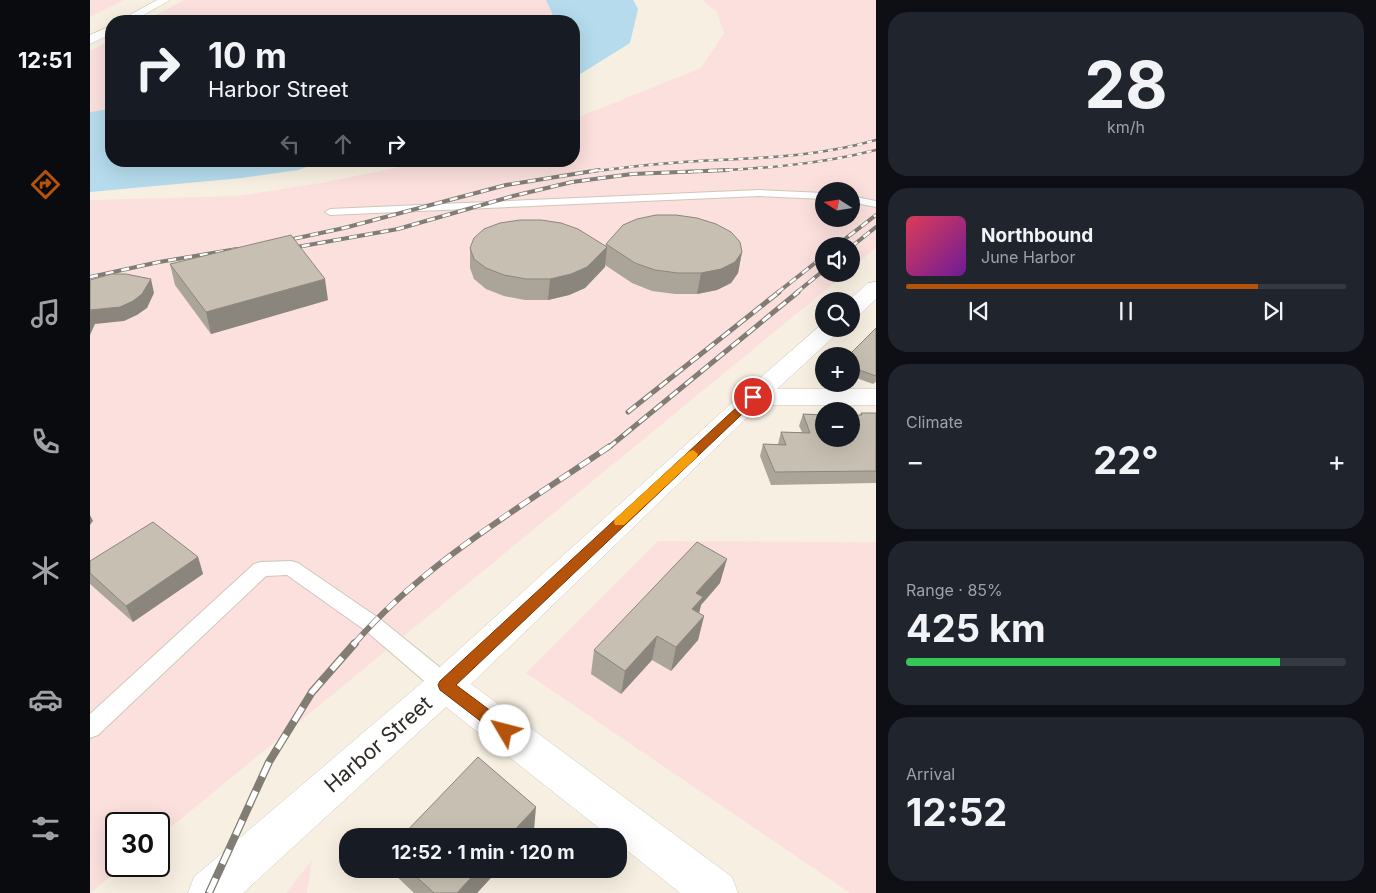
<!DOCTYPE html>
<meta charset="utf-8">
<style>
body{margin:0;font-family:Inter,sans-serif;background:#20242c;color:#f1f3f6;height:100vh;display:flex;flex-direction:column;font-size:19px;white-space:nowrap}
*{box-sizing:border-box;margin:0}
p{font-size:16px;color:#9ea1a6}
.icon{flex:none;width:28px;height:28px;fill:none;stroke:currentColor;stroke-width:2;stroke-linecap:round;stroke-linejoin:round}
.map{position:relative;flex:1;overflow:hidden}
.side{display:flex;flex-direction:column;gap:12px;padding:12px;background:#0d0f14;width:500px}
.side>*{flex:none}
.guide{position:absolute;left:15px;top:15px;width:475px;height:152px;border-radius:20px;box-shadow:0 5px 20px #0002;background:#171b24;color:#f1f3f6;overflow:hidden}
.needle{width:32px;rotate:282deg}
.tools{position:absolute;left:725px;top:182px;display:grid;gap:10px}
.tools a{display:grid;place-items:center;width:45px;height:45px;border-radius:50%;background:#171b24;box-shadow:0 5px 20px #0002;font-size:25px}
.speed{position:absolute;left:15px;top:812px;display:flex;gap:10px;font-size:25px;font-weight:700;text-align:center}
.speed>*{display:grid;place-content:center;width:65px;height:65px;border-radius:50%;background:#171b24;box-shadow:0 5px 20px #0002;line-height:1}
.speed .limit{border:2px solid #111;border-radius:8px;background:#fff;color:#111}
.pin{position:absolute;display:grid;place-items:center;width:42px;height:42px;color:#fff;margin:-21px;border:2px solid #fff;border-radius:50%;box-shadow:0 1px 5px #0007}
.me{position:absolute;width:55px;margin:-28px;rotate:307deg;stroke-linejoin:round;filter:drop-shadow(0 0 4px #0008)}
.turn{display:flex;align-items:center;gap:18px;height:105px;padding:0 20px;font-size:22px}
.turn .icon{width:65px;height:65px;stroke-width:2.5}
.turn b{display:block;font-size:35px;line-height:42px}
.lanes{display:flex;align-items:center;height:48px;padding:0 20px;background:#0003;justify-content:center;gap:25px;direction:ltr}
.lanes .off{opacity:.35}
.big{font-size:38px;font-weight:700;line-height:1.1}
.side .widget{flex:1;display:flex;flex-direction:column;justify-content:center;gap:8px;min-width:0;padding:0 18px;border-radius:20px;background:#20242c}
.side .dial{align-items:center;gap:0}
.dial b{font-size:65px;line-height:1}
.song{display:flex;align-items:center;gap:15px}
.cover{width:60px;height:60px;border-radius:8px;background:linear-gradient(135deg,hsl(350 70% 55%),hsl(280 70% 35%))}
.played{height:5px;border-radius:2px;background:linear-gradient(90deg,#b45309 80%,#363941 80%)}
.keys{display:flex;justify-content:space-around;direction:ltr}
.heat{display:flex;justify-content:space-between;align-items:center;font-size:28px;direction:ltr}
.charge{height:8px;border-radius:4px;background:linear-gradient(90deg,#34c759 85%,#363941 0)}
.trip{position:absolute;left:249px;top:828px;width:288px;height:50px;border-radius:20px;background:#171b24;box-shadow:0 5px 20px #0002;font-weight:700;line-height:50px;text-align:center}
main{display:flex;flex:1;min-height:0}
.menu{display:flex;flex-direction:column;width:90px;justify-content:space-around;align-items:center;background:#090b0e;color:#9ea1a6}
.menu .icon{width:35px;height:35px}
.menu .selected{color:#b45309}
.menu b{font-size:22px;color:#f1f3f6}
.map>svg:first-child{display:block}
.industrial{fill:#fbe0dd;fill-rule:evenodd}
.water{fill:#b5dbec}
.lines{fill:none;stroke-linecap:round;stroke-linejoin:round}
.service-casing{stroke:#cec7b9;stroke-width:2}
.minor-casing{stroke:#cec7b9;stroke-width:1}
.service{fill:#fff;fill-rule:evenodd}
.minor{fill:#fff;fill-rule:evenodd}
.rail-far4-casing{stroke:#827d74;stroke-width:2.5}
.rail-far3-casing{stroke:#827d74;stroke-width:4}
.rail-far2-casing{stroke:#827d74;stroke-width:5}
.rail-far1-casing{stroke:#827d74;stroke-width:6}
.rail-casing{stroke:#827d74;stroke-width:8}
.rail-far4{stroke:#fff;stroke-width:2;stroke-dasharray:5;stroke-linecap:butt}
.rail-far3{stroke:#fff;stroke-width:2.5;stroke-dasharray:8;stroke-linecap:butt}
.rail-far2{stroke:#fff;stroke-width:3;stroke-dasharray:10;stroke-linecap:butt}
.rail-far1{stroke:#fff;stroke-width:4.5;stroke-dasharray:12;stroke-linecap:butt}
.rail{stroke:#fff;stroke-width:5.5;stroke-dasharray:16;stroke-linecap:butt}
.wall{fill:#aba599}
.shaded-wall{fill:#8b867d}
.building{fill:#c7c0b2;stroke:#8b867d}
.route{fill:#b45309;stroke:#753606}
.slow{fill:#f59e0b}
.labels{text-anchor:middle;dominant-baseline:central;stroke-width:4;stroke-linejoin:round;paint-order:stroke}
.near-street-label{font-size:21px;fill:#2f2c27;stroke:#fff}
</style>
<main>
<nav class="menu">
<b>12:51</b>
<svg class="icon selected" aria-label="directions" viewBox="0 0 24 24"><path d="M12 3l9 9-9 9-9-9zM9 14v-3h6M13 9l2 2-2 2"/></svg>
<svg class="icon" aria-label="music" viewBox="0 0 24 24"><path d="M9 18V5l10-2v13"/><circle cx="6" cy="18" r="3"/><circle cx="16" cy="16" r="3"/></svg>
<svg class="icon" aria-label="phone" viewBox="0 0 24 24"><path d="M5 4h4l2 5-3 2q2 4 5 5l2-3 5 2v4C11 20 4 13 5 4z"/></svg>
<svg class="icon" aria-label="climate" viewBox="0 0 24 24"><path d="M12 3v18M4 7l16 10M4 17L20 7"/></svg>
<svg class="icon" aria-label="car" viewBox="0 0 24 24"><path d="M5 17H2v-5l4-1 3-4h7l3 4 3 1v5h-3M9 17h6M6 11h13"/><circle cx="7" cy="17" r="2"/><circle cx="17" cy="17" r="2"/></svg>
<svg class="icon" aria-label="filters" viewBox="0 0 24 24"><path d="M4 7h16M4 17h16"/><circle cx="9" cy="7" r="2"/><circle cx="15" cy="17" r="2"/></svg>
</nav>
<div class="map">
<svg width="786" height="893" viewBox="0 0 786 893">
<rect width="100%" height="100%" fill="#f7f0e2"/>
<g class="industrial">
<path d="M 0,0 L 34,0 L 0,17 Z"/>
<path d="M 94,0 L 456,0 L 462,13 L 461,19 L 458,21 L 55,21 Z"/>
<path d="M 612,0 L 786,0 L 786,248 L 761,269 L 761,246 L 734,246 L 734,274 L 755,274 L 69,837 L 69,824 L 26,824 L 26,866 L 34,866 L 0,893 L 0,200 L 147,196 L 231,183 L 339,161 L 484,161 L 484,119 L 611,68 L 634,33 L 627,12 ZM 734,191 L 761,191 L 761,219 L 734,219 Z"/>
<path d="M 21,40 L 21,143 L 0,143 L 0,51 Z"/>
<path d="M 568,541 L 786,542 L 786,893 L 760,893 L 436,673 Z"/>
<path d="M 222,860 L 217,893 L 196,893 Z"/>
</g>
<g class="water">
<path d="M 456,0 L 543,0 L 548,9 L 540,43 L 484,78 L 484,21 L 458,21 L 461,19 L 462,13 Z"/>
<path d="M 21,109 L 21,161 L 235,161 L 208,170 L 152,178 L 0,192 L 0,112 Z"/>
</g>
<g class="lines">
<defs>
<g id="service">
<path d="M 669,190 L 734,193 L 734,199 L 669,196 L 240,215 L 235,212 L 240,209 Z"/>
<path d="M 761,196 L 786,201 L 786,207 L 761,202 Z"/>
<path d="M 201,561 L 208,563 L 290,619 L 363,678 L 366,685 L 363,692 L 355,694 L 347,692 L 276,631 L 197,575 L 176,576 L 8,735 L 0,738 L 0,714 L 164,564 L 171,562 Z"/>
</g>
<g id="minor">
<path d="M 67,0 L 80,0 L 43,21 L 29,21 Z"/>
<path d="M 21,26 L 21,34 L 0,44 L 0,35 Z"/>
<path d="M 786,282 L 786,299 L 769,315 L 761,317 L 761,301 L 758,301 L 778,283 Z"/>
<path d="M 732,324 L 734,324 L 734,329 L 752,329 L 687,389 L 786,389 L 786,405 L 670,405 L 381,684 L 642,877 L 648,893 L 590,893 L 528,843 L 528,836 L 519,836 L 356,707 L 153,893 L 98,893 L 104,877 L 342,674 L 654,392 Z"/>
</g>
</defs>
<use href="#service" class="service-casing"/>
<use href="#minor" class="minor-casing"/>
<use href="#service" class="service"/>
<use href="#minor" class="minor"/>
<defs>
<g id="rail-far4">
<path d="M 499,172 C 536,167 572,163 609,161 C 669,158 728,157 786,140"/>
<path d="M 598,172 C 662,169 724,166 786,150"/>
</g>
<g id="rail-far3">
<path d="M 189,242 L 254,228 L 416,185 L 509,170"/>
<path d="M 746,246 L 786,215"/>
<path d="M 761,247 L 786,227"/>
<path d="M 196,249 L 308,229 L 423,196 L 482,182 L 542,174 L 638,170"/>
<path d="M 0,277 L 69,262 L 147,249"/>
<path d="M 687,293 L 734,256"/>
<path d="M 706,293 L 734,270"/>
</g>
<g id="rail-far2">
<path d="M 538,412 L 689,292"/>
<path d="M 518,448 L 708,292"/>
</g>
<path id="rail-far1" d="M 264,644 C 335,562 431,507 520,446"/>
<path id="rail" d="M 119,893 L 179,762 L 222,692 L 265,643"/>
</defs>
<use href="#rail-far4" class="rail-far4-casing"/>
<use href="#rail-far3" class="rail-far3-casing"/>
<use href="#rail-far2" class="rail-far2-casing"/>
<use href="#rail-far1" class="rail-far1-casing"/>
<use href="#rail" class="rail-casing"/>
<use href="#rail-far4" class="rail-far4"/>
<use href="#rail-far3" class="rail-far3"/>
<use href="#rail-far2" class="rail-far2"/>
<use href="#rail-far1" class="rail-far1"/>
<use href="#rail" class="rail"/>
</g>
<g class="wall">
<path d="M 516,244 L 652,252 L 648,273 L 641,283 L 627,290 L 607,294 L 585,294 L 562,291 L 542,283 L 515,265 L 515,267 L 495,288 L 479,295 L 458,300 L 435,300 L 414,296 L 396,289 L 384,279 L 380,268 L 380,248 L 515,246 Z"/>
<path d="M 80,264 L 238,300 L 121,334 L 85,285 Z"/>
<path d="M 786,328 L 786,382 L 783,384 L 761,376 L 761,356 Z"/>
<path d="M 771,413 L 786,413 L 786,483 L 681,485 L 670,456 L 673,444 L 688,444 L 691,432 L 712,432 L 709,426 L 713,414 L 770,415 Z"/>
<path d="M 108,557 L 113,574 L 43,622 L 0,584 L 0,561 Z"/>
<path d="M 630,583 L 611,605 L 609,613 L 614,616 L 608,640 L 581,671 L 562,660 L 531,694 L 501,674 L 504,650 Z"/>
<path d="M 302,869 L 409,869 L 387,893 L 324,893 L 302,872 Z"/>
</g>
<g class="shaded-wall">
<path d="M 517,247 L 515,267 L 495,288 L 479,295 L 458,300 L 460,279 Z"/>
<path d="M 652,252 L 648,273 L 641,283 L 627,290 L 607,294 L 611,273 Z"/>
<path d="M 61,279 L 64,293 L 57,308 L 47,315 L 34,321 L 5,324 L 0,335 L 0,310 Z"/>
<path d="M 235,279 L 238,300 L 121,334 L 116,312 Z"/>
<path d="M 0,515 L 3,521 L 0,525 Z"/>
<path d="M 108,557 L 113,574 L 43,622 L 36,606 Z"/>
<path d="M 637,559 L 630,583 L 611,605 L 607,621 L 596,633 L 606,593 Z"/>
<path d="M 614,616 L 608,640 L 581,671 L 586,647 Z"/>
<path d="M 567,636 L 562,660 L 531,694 L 535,671 Z"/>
<path d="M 446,807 L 444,830 L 438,836 L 419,836 Z"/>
<path d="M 389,869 L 409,869 L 387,893 L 367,893 Z"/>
</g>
<g class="building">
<path d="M 566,215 L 586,215 L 607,218 L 626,224 L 641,232 L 650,242 L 652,252 L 645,262 L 631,269 L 611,273 L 588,273 L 565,270 L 545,263 L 516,244 L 533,225 L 547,219 Z"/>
<path d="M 430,220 L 451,220 L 471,223 L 488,229 L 517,247 L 497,267 L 481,274 L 460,279 L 436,279 L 414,275 L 396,268 L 384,259 L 380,248 L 384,238 L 394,229 L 410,223 Z"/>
<path d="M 201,235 L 235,279 L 116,312 L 80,264 Z"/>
<path d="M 22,274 L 36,274 L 61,279 L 52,294 L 43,301 L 30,307 L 0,310 L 0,280 Z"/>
<path d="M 786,328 L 786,376 L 761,367 L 761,356 L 758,356 Z"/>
<path d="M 771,413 L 786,413 L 786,471 L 685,472 L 673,444 L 696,445 L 691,432 L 720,433 L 713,414 L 734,415 L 734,439 L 761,439 L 761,415 L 772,415 Z"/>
<path d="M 63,522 L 108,557 L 36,606 L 0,573 L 0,561 Z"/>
<path d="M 607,542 L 637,559 L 606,593 L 613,597 L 602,609 L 614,616 L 586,647 L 567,636 L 535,671 L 504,650 Z"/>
<path d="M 388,757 L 446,807 L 419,836 L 312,836 Z"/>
<path d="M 318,869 L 389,869 L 367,893 L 344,893 Z"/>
</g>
<path class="route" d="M 663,394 L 669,397 L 667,400 L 366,685 L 421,726 L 423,731 L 421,736 L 415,738 L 410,736 L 350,690 L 348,685 L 350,681 L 660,395 Z"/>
<path class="slow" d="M 603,450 L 608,454 L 607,457 L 534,525 L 525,525 L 524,522 L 525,519 L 598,452 Z"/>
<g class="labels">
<g class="near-street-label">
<text transform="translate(288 744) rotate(-41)">Harbor Street</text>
</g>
</g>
</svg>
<div class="tools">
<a><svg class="needle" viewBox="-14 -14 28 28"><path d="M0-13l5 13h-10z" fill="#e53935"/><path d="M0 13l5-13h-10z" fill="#9ea1a6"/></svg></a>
<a><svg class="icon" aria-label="sound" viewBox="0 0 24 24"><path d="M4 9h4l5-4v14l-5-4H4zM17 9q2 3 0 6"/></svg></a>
<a><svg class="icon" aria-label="search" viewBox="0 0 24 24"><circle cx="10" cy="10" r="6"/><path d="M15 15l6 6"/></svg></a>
<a>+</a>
<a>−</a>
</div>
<div class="speed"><div class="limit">30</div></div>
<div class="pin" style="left:663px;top:397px;background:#d93025"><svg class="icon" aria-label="arrive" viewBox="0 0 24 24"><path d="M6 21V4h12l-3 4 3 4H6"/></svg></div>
<svg class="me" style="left:415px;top:731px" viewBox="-20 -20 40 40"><circle r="19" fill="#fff"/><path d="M0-13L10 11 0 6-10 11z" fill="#b45309"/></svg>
<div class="trip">12:52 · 1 min · 120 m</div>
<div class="guide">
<div class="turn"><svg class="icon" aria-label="right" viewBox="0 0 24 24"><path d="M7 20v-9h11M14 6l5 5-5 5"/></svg><div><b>10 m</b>Harbor Street</div></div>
<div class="lanes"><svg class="icon off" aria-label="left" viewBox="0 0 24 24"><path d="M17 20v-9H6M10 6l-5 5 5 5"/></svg><svg class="icon off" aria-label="ahead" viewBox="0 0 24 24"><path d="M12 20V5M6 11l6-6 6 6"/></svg><svg class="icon" aria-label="right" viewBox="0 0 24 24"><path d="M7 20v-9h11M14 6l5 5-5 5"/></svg></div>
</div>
</div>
<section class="side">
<div class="widget dial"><b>28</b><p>km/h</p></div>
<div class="widget">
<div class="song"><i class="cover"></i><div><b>Northbound</b><p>June Harbor</p></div></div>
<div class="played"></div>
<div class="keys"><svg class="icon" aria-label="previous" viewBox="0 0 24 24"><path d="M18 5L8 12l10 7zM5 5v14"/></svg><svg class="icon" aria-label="pause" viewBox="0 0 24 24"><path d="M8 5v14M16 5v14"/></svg><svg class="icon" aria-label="next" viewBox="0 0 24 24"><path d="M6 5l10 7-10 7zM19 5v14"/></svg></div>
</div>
<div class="widget"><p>Climate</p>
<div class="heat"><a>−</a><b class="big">22°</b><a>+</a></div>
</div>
<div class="widget"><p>Range · 85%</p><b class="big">425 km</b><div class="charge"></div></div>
<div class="widget"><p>Arrival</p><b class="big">12:52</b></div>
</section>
</main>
